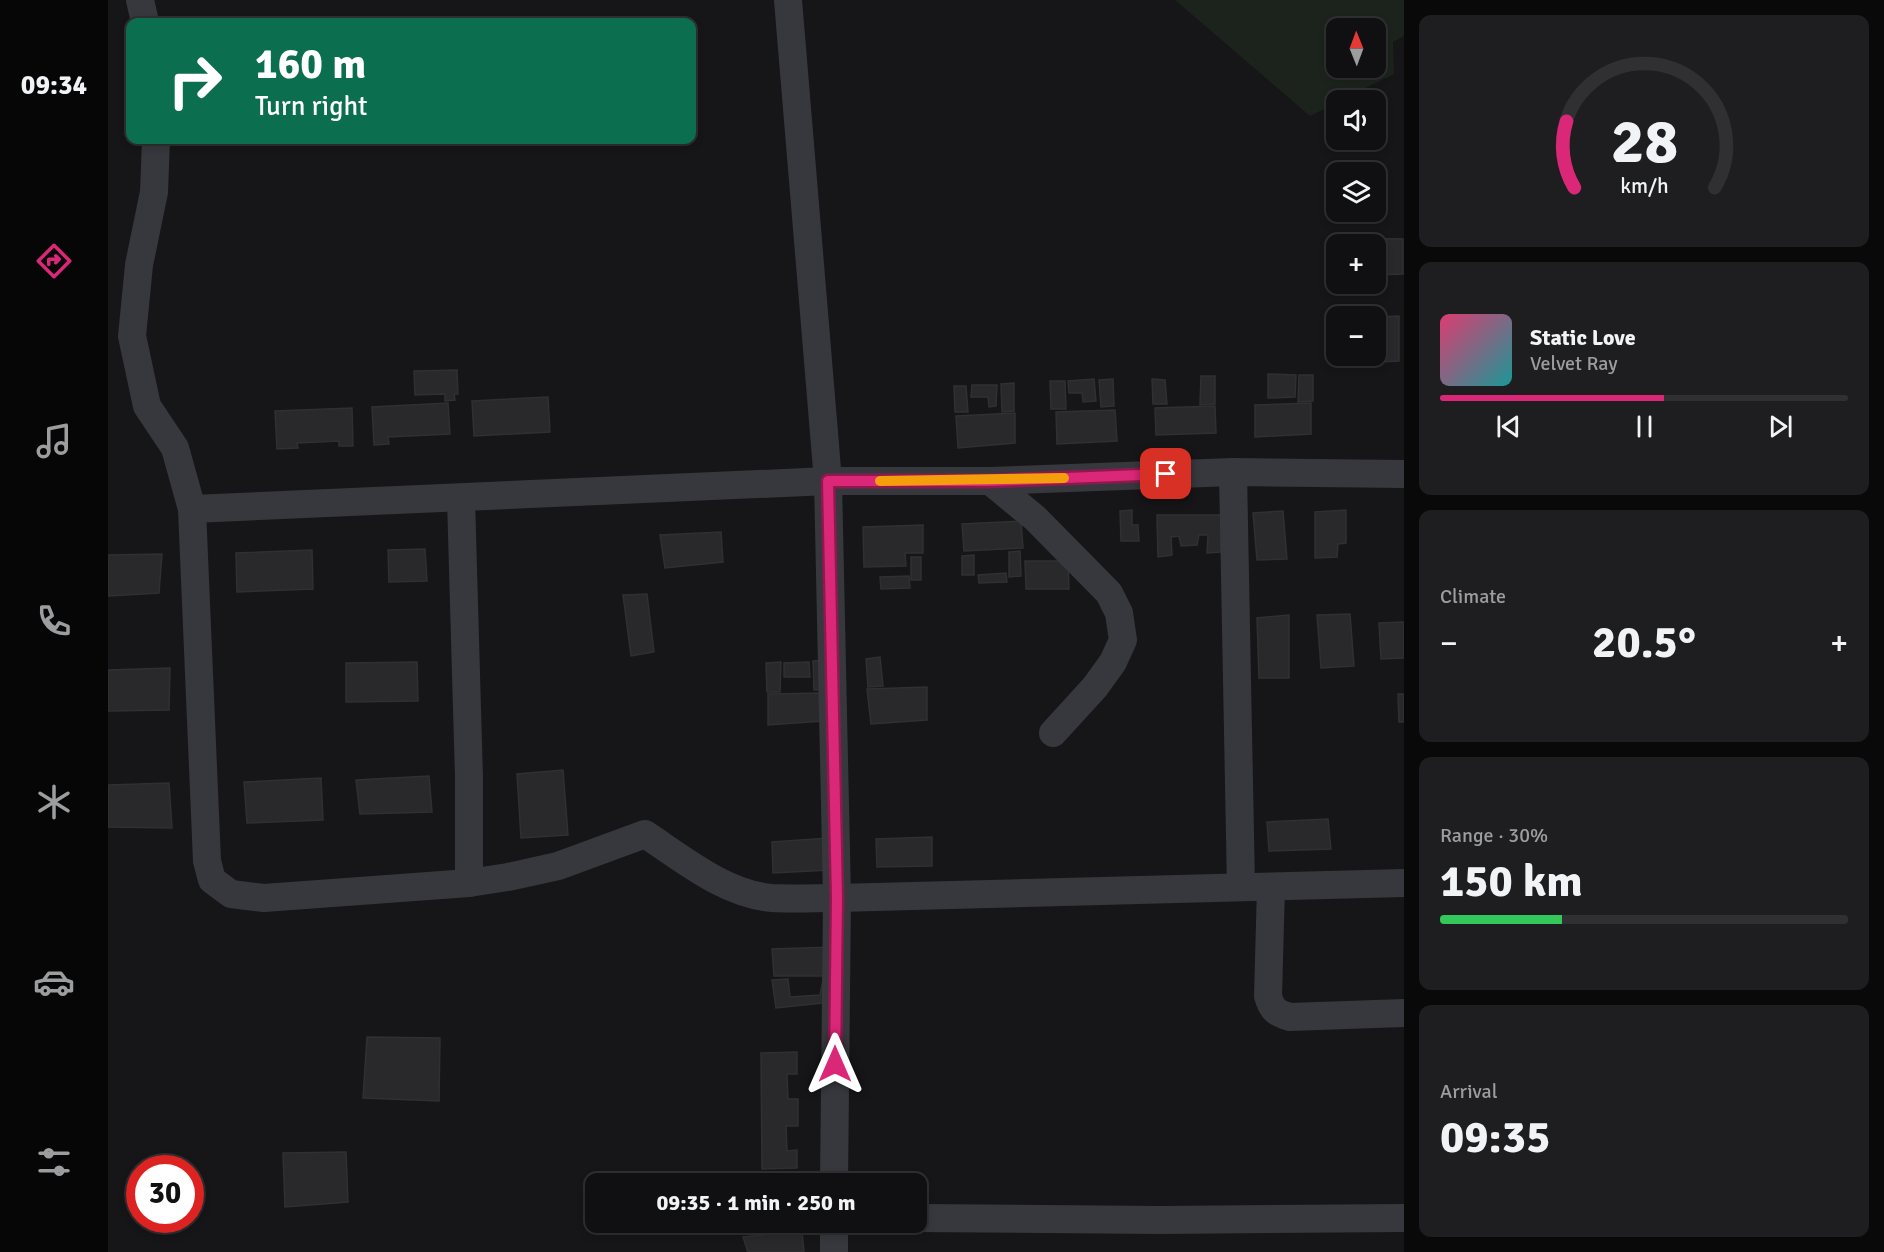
<!DOCTYPE html>
<meta charset="utf-8">
<style>
body{margin:0;font-family:Signika,sans-serif;background:#1e1e20;color:#f1f3f6;height:100vh;display:flex;flex-direction:column;font-size:22px;white-space:nowrap}
*{box-sizing:border-box;margin:0}
p{font-size:20px;color:#9c9d9f}
.icon{flex:none;width:33px;height:33px;fill:none;stroke:currentColor;stroke-width:2;stroke-linecap:round;stroke-linejoin:round}
.map{position:relative;flex:1;overflow:hidden}
.details{display:flex;flex-direction:column;gap:15px;padding:15px;background:#09090a;width:480px}
.details>*{flex:none}
.top-card{position:absolute;left:18px;top:18px;width:570px;height:126px;border-radius:12px;box-shadow:0 3px 9px #0003,0 0 0 2px #303032;background:#0b6e4f;color:#fff;overflow:hidden}
.needle{width:39px;rotate:359deg}
.tools{position:absolute;left:1218px;top:18px;display:grid;gap:12px}
.tools a{display:grid;place-items:center;width:60px;height:60px;border-radius:12px;background:#101012;box-shadow:0 3px 9px #0003,0 0 0 2px #303032;font-size:30px}
.speed{position:absolute;left:18px;top:1155px;display:flex;gap:12px;font-size:30px;font-weight:700;text-align:center}
.speed>*{display:grid;place-content:center;width:78px;height:78px;border-radius:50%;background:#101012;box-shadow:0 3px 9px #0003,0 0 0 2px #303032;line-height:1}
.speed .limit{border:9px solid #d22;background:#fff;color:#111}
.pin{position:absolute;display:grid;place-items:center;width:51px;height:51px;color:#fff;margin:-26px;border-radius:12px;box-shadow:0 3px 9px #0006}
.me{position:absolute;width:66px;margin:-33px;rotate:0deg;stroke-linejoin:round;filter:drop-shadow(0 0 4px #0008)}
.turn{display:flex;align-items:center;gap:21px;height:126px;padding:0 30px;font-size:27px}
.turn .icon{width:78px;height:78px;stroke-width:2.5}
.turn b{display:block;font-size:42px;line-height:51px}
.big{font-size:45px;font-weight:800;line-height:1.1}
.details .card{flex:1;display:flex;flex-direction:column;justify-content:center;gap:9px;min-width:0;padding:0 21px;border-radius:12px;background:#1e1e20}
.details .dial{align-items:center;gap:0}
.dial svg{height:156px;overflow:visible;fill:none;stroke:#303032;stroke-width:7;stroke-linecap:round;text-anchor:middle}
.dial text{fill:#f1f3f6;stroke:none}
.song{display:flex;align-items:center;gap:18px}
.cover{width:72px;height:72px;border-radius:9px;background:linear-gradient(135deg,hsl(340 70% 55%),hsl(180 70% 35%))}
.played{height:6px;border-radius:3px;background:linear-gradient(90deg,#db2777 55%,#303032 55%)}
.keys{display:flex;justify-content:space-around;direction:ltr}
.heat{display:flex;justify-content:space-between;align-items:center;font-size:33px;direction:ltr}
.charge{height:9px;border-radius:4px;background:linear-gradient(90deg,#34c759 30%,#303032 0)}
.trip{position:absolute;left:477px;top:1173px;width:342px;height:60px;border-radius:12px;background:#101012;box-shadow:0 3px 9px #0003,0 0 0 2px #303032;font-weight:800;line-height:60px;text-align:center}
main{display:flex;flex:1;min-height:0}
.tabs{display:flex;flex-direction:column;width:108px;justify-content:space-around;align-items:center;background:#060607;color:#9c9d9f}
.tabs .icon{width:42px;height:42px}
.tabs .current{color:#db2777}
.tabs b{font-size:27px;color:#f1f3f6}
.map>svg:first-child{display:block}
.green{fill:#1c231d;fill-rule:evenodd}
.building{fill:#29292c;stroke:#303034;stroke-width:1.5}
.lines{fill:none;stroke-linecap:round;stroke-linejoin:round}
.minor{stroke:#37383d;stroke-width:28}
.route-casing{stroke:#8e194d;stroke-width:15}
.route{stroke:#db2777;stroke-width:10}
.slow{stroke:#f59e0b;stroke-width:10}
</style>
<main>
<nav class="tabs">
<b>09:34</b>
<svg class="icon current" aria-label="directions" viewBox="0 0 24 24"><path d="M12 3l9 9-9 9-9-9zM9 14v-3h6M13 9l2 2-2 2"/></svg>
<svg class="icon" aria-label="music" viewBox="0 0 24 24"><path d="M9 18V5l10-2v13"/><circle cx="6" cy="18" r="3"/><circle cx="16" cy="16" r="3"/></svg>
<svg class="icon" aria-label="phone" viewBox="0 0 24 24"><path d="M5 4h4l2 5-3 2q2 4 5 5l2-3 5 2v4C11 20 4 13 5 4z"/></svg>
<svg class="icon" aria-label="climate" viewBox="0 0 24 24"><path d="M12 3v18M4 7l16 10M4 17L20 7"/></svg>
<svg class="icon" aria-label="car" viewBox="0 0 24 24"><path d="M5 17H2v-5l4-1 3-4h7l3 4 3 1v5h-3M9 17h6M6 11h13"/><circle cx="7" cy="17" r="2"/><circle cx="17" cy="17" r="2"/></svg>
<svg class="icon" aria-label="filters" viewBox="0 0 24 24"><path d="M4 7h16M4 17h16"/><circle cx="9" cy="7" r="2"/><circle cx="15" cy="17" r="2"/></svg>
</nav>
<div class="map">
<svg width="1296" height="1252" viewBox="0 0 1296 1252">
<rect width="100%" height="100%" fill="#161618"/>
<path class="green" d="M 1067,0 L 1296,0 L 1296,36 L 1285,42 L 1286,74 L 1233,100 L 1228,100 L 1228,103 L 1202,116 ZM 1228,28 L 1268,28 L 1268,68 L 1228,68 Z"/>
<g class="building">
<path d="M 1246,238 L 1295,239 L 1295,274 L 1268,275 L 1268,244 L 1247,244 Z"/>
<path d="M 1291,316 L 1291,361 L 1249,363 L 1249,356 L 1268,356 L 1268,317 Z"/>
<path d="M 349,370 L 350,394 L 346,394 L 347,400 L 337,401 L 337,394 L 307,395 L 306,371 Z"/>
<path d="M 1160,374 L 1188,375 L 1187,397 L 1160,398 Z"/>
<path d="M 1191,375 L 1205,375 L 1205,401 L 1190,402 Z"/>
<path d="M 1093,376 L 1107,376 L 1107,404 L 1092,405 Z"/>
<path d="M 986,379 L 988,401 L 975,402 L 974,393 L 961,393 L 960,381 Z"/>
<path d="M 1005,379 L 1006,406 L 993,407 L 991,380 Z"/>
<path d="M 1044,379 L 1057,380 L 1059,404 L 1045,404 Z"/>
<path d="M 942,381 L 957,381 L 958,409 L 943,409 Z"/>
<path d="M 906,383 L 906,411 L 894,412 L 893,384 Z"/>
<path d="M 864,385 L 889,385 L 888,406 L 881,407 L 880,397 L 863,397 Z"/>
<path d="M 846,386 L 858,386 L 860,412 L 847,412 Z"/>
<path d="M 440,397 L 442,432 L 366,436 L 364,401 Z"/>
<path d="M 340,403 L 342,434 L 280,437 L 281,444 L 266,445 L 264,407 Z"/>
<path d="M 1203,403 L 1203,434 L 1147,437 L 1147,405 Z"/>
<path d="M 1107,406 L 1108,433 L 1048,435 L 1047,408 Z"/>
<path d="M 244,408 L 245,446 L 231,446 L 231,441 L 189,443 L 190,448 L 169,449 L 167,411 Z"/>
<path d="M 1007,410 L 1009,441 L 949,444 L 948,412 Z"/>
<path d="M 907,413 L 907,443 L 850,448 L 848,416 Z"/>
<path d="M 1024,510 L 1024,525 L 1030,525 L 1031,541 L 1013,541 L 1012,511 Z"/>
<path d="M 1238,510 L 1238,543 L 1230,544 L 1229,557 L 1207,558 L 1207,512 Z"/>
<path d="M 1175,511 L 1179,559 L 1149,560 L 1145,513 Z"/>
<path d="M 1049,515 L 1113,515 L 1113,552 L 1099,553 L 1100,535 L 1091,535 L 1089,545 L 1073,546 L 1071,536 L 1063,537 L 1064,555 L 1050,557 Z"/>
<path d="M 913,521 L 915,548 L 856,551 L 854,524 Z"/>
<path d="M 815,525 L 815,553 L 797,553 L 798,566 L 756,567 L 755,527 Z"/>
<path d="M 613,532 L 615,562 L 557,568 L 552,535 Z"/>
<path d="M 317,549 L 319,581 L 281,582 L 280,550 Z"/>
<path d="M 204,550 L 205,589 L 129,592 L 128,553 Z"/>
<path d="M 912,551 L 913,576 L 901,577 L 901,552 Z"/>
<path d="M 54,554 L 51,593 L 0,596 L 0,555 Z"/>
<path d="M 866,555 L 866,575 L 854,575 L 854,556 Z"/>
<rect x="803" y="557" width="10" height="23"/>
<path d="M 917,561 L 960,561 L 961,589 L 918,589 Z"/>
<path d="M 898,573 L 899,582 L 871,583 L 870,575 Z"/>
<path d="M 801,576 L 802,588 L 773,589 L 772,577 Z"/>
<path d="M 539,594 L 546,652 L 523,656 L 515,595 Z"/>
<path d="M 1242,614 L 1246,666 L 1213,668 L 1209,615 Z"/>
<path d="M 1181,615 L 1181,678 L 1151,678 L 1149,618 Z"/>
<path d="M 1296,622 L 1296,658 L 1273,659 L 1271,623 Z"/>
<path d="M 772,657 L 775,686 L 760,687 L 758,659 Z"/>
<path d="M 719,660 L 719,690 L 706,690 L 705,661 Z"/>
<path d="M 309,662 L 310,701 L 238,702 L 238,663 Z"/>
<path d="M 673,662 L 672,692 L 659,692 L 658,663 Z"/>
<path d="M 701,662 L 702,677 L 676,677 L 676,663 Z"/>
<path d="M 62,668 L 61,710 L 0,711 L 0,670 Z"/>
<path d="M 819,687 L 819,720 L 763,724 L 759,689 Z"/>
<path d="M 716,693 L 715,721 L 660,725 L 660,694 Z"/>
<path d="M 1290,694 L 1296,694 L 1296,722 L 1291,722 Z"/>
<path d="M 455,770 L 460,835 L 413,838 L 409,774 Z"/>
<path d="M 321,776 L 324,812 L 252,814 L 248,780 Z"/>
<path d="M 213,778 L 215,820 L 139,823 L 136,782 Z"/>
<path d="M 61,783 L 64,828 L 0,827 L 0,785 Z"/>
<path d="M 1220,819 L 1223,849 L 1161,851 L 1159,822 Z"/>
<path d="M 824,837 L 824,866 L 769,867 L 768,839 Z"/>
<path d="M 721,838 L 722,870 L 665,873 L 664,842 Z"/>
<path d="M 725,947 L 725,976 L 666,976 L 664,949 Z"/>
<path d="M 680,979 L 682,997 L 712,995 L 715,980 L 723,1002 L 668,1008 L 664,980 Z"/>
<path d="M 259,1037 L 332,1038 L 331,1101 L 255,1098 Z"/>
<path d="M 689,1052 L 689,1074 L 679,1074 L 680,1099 L 690,1099 L 690,1126 L 678,1126 L 679,1151 L 689,1150 L 689,1168 L 654,1169 L 653,1053 Z"/>
<path d="M 238,1152 L 240,1202 L 177,1207 L 175,1153 Z"/>
<path d="M 658,1222 L 693,1222 L 696,1252 L 640,1252 L 635,1237 L 657,1235 Z"/>
</g>
<g class="lines">
<g class="minor">
<path d="M 32,0 L 37,22"/>
<path d="M 680,0 L 720,481 L 729,898 L 726,1184"/>
<path d="M 48,140 L 46,192 L 31,265 L 24,336 L 39,406 L 67,448 L 84,509 L 99,861 L 104,880 L 123,894 L 156,898 L 361,883 L 400,877 L 450,866 L 537,834 C 575,859 617,894 664,898 C 685,899 707,898 729,898 L 1296,883"/>
<path d="M 1125,472 L 1133,887"/>
<path d="M 882,481 L 927,518 L 1001,593 L 1011,613 L 1015,640 L 1005,662 L 987,687 L 945,733"/>
<path d="M 353,499 L 361,778 L 361,883"/>
<path d="M 84,509 L 720,481 L 882,481 L 1125,472 L 1296,474"/>
<path d="M 1163,887 L 1160,996 C 1164,1010 1168,1013 1182,1017 L 1296,1013"/>
<path d="M 808,1218 L 1052,1220 L 1296,1218"/>
<path d="M 726,1252 L 726,1222"/>
</g>
</g>
<g class="lines">
<defs>
<path id="route" d="M 727,1064 L 729,898 L 720,481 L 882,481 L 1058,474"/>
</defs>
<use href="#route" class="route-casing"/>
<use href="#route" class="route"/>
<path class="slow" d="M 772,481 L 956,478"/>
</g>
</svg>
<div class="tools">
<a><svg class="needle" viewBox="-14 -14 28 28"><path d="M0-13l5 13h-10z" fill="#e53935"/><path d="M0 13l5-13h-10z" fill="#9c9d9f"/></svg></a>
<a><svg class="icon" aria-label="sound" viewBox="0 0 24 24"><path d="M4 9h4l5-4v14l-5-4H4zM17 9q2 3 0 6"/></svg></a>
<a><svg class="icon" aria-label="layers" viewBox="0 0 24 24"><path d="M12 4l9 5-9 5-9-5zM3 14l9 5 9-5"/></svg></a>
<a>+</a>
<a>−</a>
</div>
<div class="speed"><div class="limit">30</div></div>
<div class="pin" style="left:1058px;top:474px;background:#d93025"><svg class="icon" aria-label="arrive" viewBox="0 0 24 24"><path d="M6 21V4h12l-3 4 3 4H6"/></svg></div>
<svg class="me" style="left:727px;top:1064px" viewBox="-20 -20 40 40"><path d="M0-17L14 15 0 8-14 15z" fill="#db2777" stroke="#fff" stroke-width="4"/></svg>
<div class="trip">09:35 · 1 min · 250 m</div>
<div class="top-card">
<div class="turn"><svg class="icon" aria-label="right" viewBox="0 0 24 24"><path d="M7 20v-9h11M14 6l5 5-5 5"/></svg><div><b>160 m</b>Turn right</div></div>
</div>
</div>
<section class="details">
<div class="card dial"><svg viewBox="0 0 100 80">
<path d="M14 69A42 42 0 1 1 86 69"/>
<path d="M14 69A42 42 0 0 1 10 35" stroke="#db2777"/>
<text x="50" y="56" font-size="32" font-weight="700">28</text>
<text x="50" y="72" font-size="11">km/h</text>
</svg></div>
<div class="card">
<div class="song"><i class="cover"></i><div><b>Static Love</b><p>Velvet Ray</p></div></div>
<div class="played"></div>
<div class="keys"><svg class="icon" aria-label="previous" viewBox="0 0 24 24"><path d="M18 5L8 12l10 7zM5 5v14"/></svg><svg class="icon" aria-label="pause" viewBox="0 0 24 24"><path d="M8 5v14M16 5v14"/></svg><svg class="icon" aria-label="next" viewBox="0 0 24 24"><path d="M6 5l10 7-10 7zM19 5v14"/></svg></div>
</div>
<div class="card"><p>Climate</p>
<div class="heat"><a>−</a><b class="big">20.5°</b><a>+</a></div>
</div>
<div class="card"><p>Range · 30%</p><b class="big">150 km</b><div class="charge"></div></div>
<div class="card"><p>Arrival</p><b class="big">09:35</b></div>
</section>
</main>
